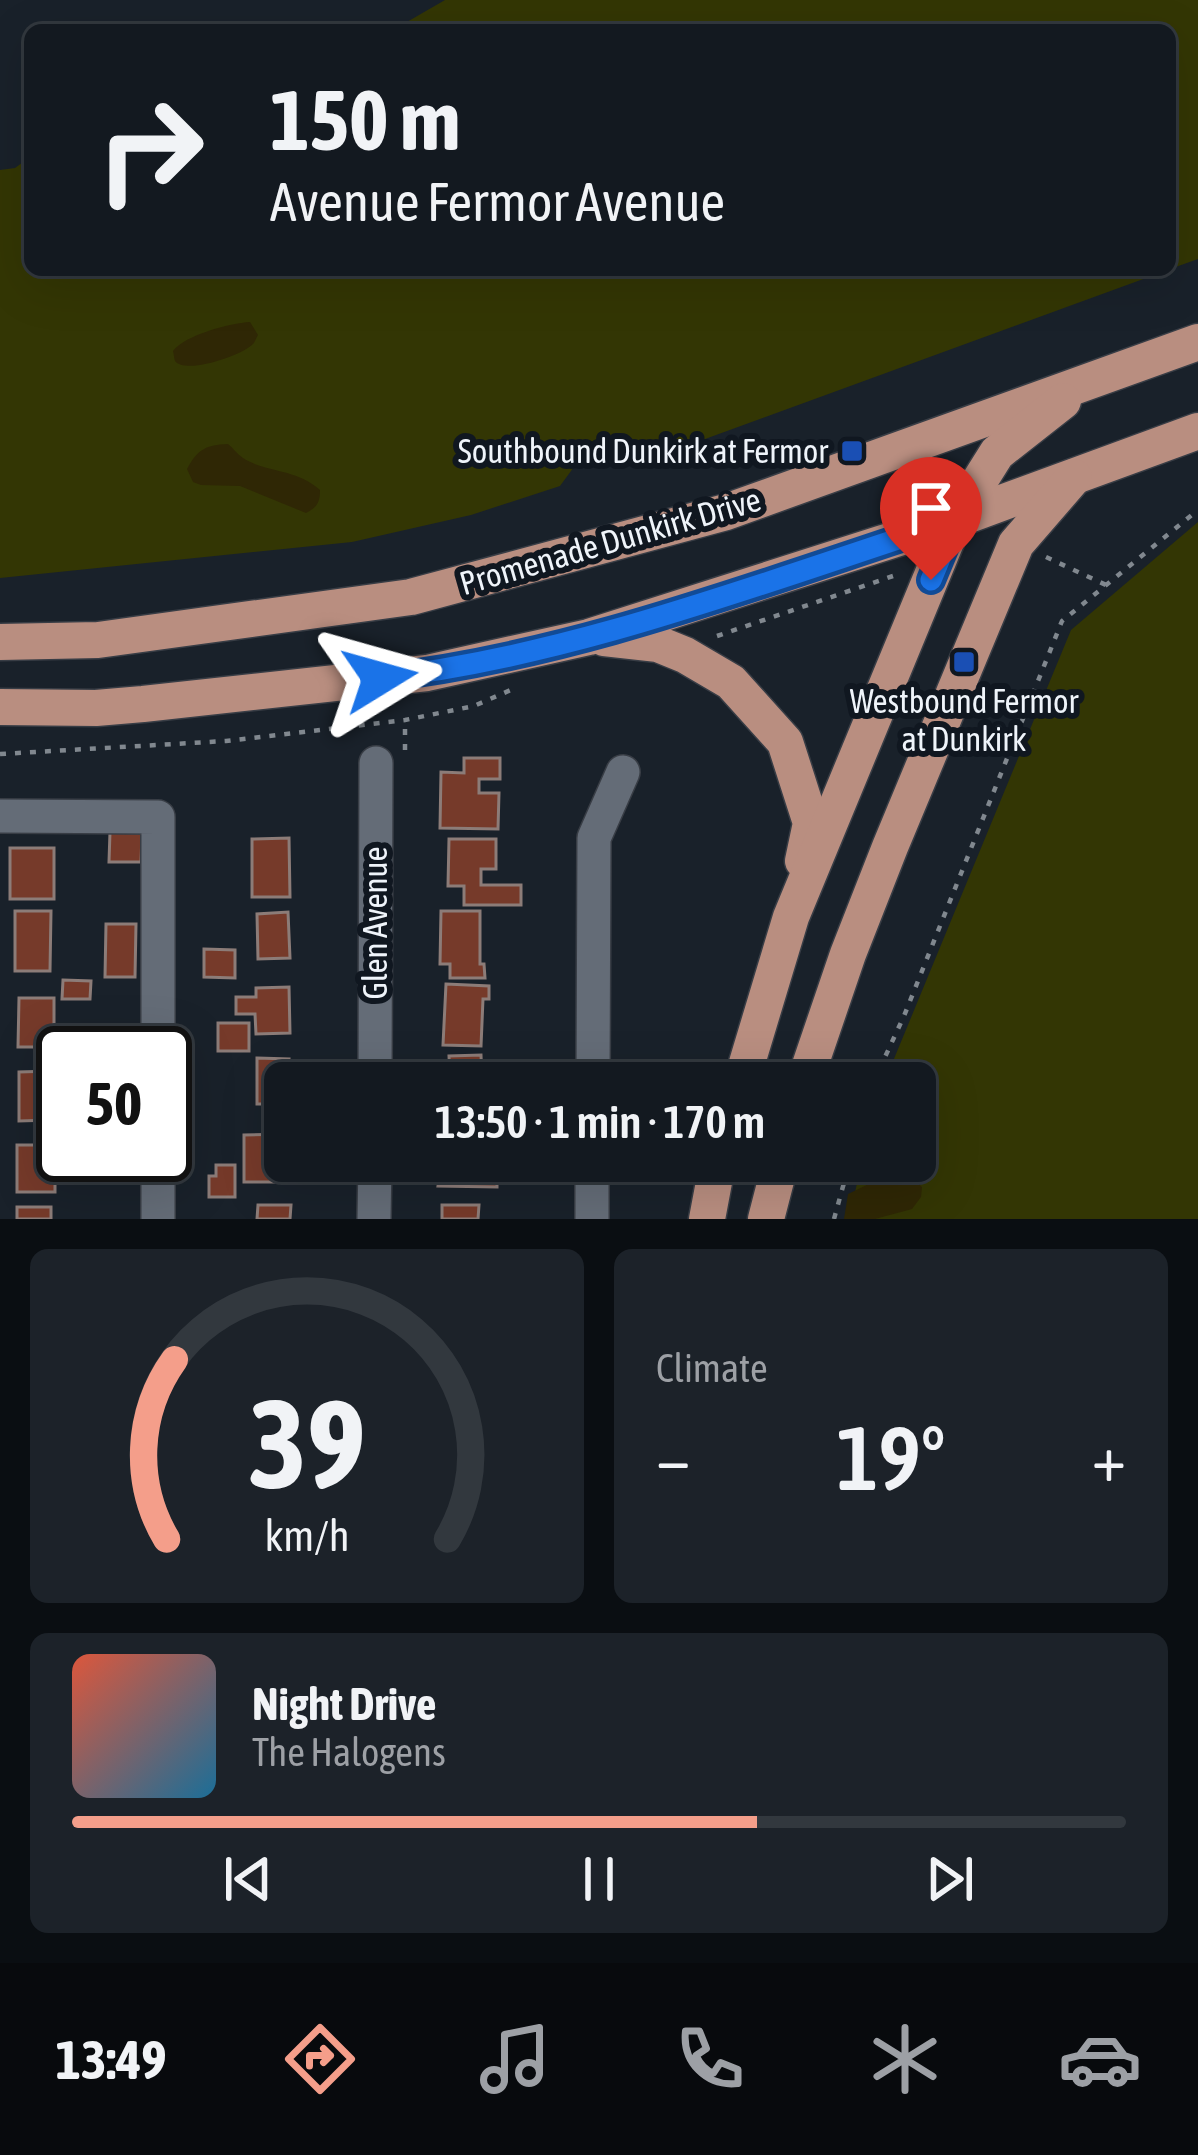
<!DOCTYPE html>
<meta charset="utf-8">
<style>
body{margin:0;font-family:"Asap Condensed",sans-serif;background:#1c2229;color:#f1f3f6;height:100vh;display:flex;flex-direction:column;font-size:45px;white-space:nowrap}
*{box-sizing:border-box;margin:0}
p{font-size:39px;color:#9da0a5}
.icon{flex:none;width:66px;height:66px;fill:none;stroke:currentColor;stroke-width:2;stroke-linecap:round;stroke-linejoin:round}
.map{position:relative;height:1219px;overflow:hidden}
.sheet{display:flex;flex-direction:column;gap:30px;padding:30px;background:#0a0e12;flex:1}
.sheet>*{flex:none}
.top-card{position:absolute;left:24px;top:24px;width:1152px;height:252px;border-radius:18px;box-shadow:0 12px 48px #0002,0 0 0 3px #32383e;background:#131920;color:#f1f3f6;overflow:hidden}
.speed{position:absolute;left:36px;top:1026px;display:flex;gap:24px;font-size:60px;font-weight:700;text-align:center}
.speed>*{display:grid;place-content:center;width:156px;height:156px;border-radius:50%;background:#131920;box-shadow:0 12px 48px #0002,0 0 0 3px #32383e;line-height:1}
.speed .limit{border:6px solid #111;border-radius:18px;background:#fff;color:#111}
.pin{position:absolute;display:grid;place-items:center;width:102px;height:102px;color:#fff;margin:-123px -51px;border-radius:50% 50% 50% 0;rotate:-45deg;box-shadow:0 0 12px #0007}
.pin .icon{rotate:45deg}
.me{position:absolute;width:132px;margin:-66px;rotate:82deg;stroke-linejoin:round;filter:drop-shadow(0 0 9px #0008)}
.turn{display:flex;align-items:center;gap:42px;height:252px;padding:0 48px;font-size:54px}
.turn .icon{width:156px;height:156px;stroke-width:2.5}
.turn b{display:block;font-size:84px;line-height:102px}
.big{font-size:90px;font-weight:600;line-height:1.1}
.sheet .tile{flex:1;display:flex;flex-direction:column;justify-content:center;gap:18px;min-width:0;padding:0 42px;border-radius:18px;background:#1c2229}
.sheet .dial{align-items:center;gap:0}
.dial svg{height:312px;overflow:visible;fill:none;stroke:#32383e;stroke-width:7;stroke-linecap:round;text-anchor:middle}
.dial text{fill:#f1f3f6;stroke:none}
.song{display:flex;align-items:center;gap:36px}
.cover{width:144px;height:144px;border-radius:18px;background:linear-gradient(135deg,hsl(10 70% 55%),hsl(200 70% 35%))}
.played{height:12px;border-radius:6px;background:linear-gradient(90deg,#f49e8a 65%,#32383e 65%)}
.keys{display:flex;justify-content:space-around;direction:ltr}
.heat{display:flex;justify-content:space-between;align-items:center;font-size:66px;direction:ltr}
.sheet .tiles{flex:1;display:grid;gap:30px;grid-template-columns:1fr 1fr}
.tile:last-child{grid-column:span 2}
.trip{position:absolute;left:264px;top:1062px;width:672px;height:120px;border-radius:18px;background:#131920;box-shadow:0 12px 48px #0002,0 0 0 3px #32383e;font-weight:600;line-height:120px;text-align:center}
.menu{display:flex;height:192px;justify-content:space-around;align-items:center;background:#080a0d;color:#9da0a5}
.menu .icon{width:84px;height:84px}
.menu .on{color:#f49e8a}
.menu b{font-size:54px;color:#f1f3f6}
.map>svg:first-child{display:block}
.green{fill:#333604}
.sand{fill:#2f2705}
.building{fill:#763a2a;stroke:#8c7c78;stroke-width:3}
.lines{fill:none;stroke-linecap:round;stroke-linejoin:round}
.minor-casing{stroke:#383d45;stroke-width:36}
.major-casing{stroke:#383d45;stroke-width:39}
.path{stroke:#81888f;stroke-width:4.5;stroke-dasharray:6 9;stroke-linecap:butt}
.minor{stroke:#646c77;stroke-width:33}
.major{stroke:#b98e80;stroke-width:36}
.route-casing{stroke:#114b97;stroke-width:30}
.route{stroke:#1a73e8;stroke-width:21}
.transit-dot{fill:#1a4fb4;stroke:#101720;stroke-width:4.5}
.labels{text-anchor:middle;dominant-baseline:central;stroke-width:12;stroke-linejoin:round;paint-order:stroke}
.poi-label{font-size:33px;fill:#eff4fa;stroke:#101720;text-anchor:end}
.street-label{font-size:33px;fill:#eff4fa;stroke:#101720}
</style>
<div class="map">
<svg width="1198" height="1219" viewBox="0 0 1198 1219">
<rect width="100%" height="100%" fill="#19212a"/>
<g class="green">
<path d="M 445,0 L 1198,0 L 1198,259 L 1170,269 L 1170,30 L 393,30 Z"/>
<path d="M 30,157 L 30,270 L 1168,270 L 653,458 L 582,456 L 560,486 L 471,515 L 352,542 L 0,578 L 0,170 L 15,168 Z"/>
<path d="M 1198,522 L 1198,1219 L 849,1219 L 862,1161 L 915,1161 L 915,1083 L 884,1083 L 1071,630 Z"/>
</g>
<g class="sand">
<path d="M 250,322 L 258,335 C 256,338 255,342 253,344 C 243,355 186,375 175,361 C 174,358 174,355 173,351 C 185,335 230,323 250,322 Z"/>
<path d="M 228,444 C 233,448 237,454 243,458 C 266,473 296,468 320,490 C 320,503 317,507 306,513 L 240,486 L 201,485 L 193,482 L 187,469 C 198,449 206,445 228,444 Z"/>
<path d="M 891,1177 L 911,1177 L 922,1187 L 921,1197 L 912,1209 L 875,1219 L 844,1219 L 848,1194 L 873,1182 Z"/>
</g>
<g class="building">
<path d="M 464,758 L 500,758 L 500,779 L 479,779 L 479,793 L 499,793 L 498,829 L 440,828 L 441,772 L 464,773 Z"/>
<path d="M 110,832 L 142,833 L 141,862 L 109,862 Z"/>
<path d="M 289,838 L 290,897 L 252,897 L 252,839 Z"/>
<path d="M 449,839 L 496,839 L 496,869 L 481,869 L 481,885 L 521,885 L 521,905 L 464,905 L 464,886 L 448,886 Z"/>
<rect x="10" y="848" width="44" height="51"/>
<path d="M 15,911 L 51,911 L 50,971 L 15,971 Z"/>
<path d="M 441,911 L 480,911 L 480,964 L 484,964 L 485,978 L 450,978 L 450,964 L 440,964 Z"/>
<path d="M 288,912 L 290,958 L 258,959 L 257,914 Z"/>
<path d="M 106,924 L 136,924 L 135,977 L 105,977 Z"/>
<path d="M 204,949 L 235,950 L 235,978 L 204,977 Z"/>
<path d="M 63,980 L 91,981 L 90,999 L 62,999 Z"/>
<path d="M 446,984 L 489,986 L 489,999 L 483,999 L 481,1046 L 443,1045 Z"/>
<path d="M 289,987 L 290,1033 L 256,1034 L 255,1014 L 236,1014 L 236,997 L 256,997 L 256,988 Z"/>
<path d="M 19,998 L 54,998 L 54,1047 L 18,1047 Z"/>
<rect x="218" y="1023" width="31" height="28"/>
<path d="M 481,1055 L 482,1083 L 441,1083 L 441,1078 L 450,1078 L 449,1056 Z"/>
<path d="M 257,1058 L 289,1059 L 285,1104 L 257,1104 Z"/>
<path d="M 53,1071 L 53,1077 L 63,1077 L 63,1099 L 52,1099 L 52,1120 L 19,1121 L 19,1072 Z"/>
<path d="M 285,1134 L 285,1161 L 291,1161 L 291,1182 L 244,1182 L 244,1135 Z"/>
<path d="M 17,1145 L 53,1145 L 53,1149 L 63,1149 L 63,1155 L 73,1155 L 73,1181 L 55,1181 L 55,1192 L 17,1192 Z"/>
<path d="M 442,1161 L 497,1161 L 497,1187 L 438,1186 Z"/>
<path d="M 216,1165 L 235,1165 L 235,1197 L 209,1197 L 209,1176 L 216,1176 Z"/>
<path d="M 258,1205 L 291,1205 L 290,1219 L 257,1219 Z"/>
<path d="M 442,1205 L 479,1205 L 478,1219 L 442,1219 Z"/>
<rect x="17" y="1207" width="34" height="12"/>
</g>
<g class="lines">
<defs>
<g id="minor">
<path d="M 0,816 L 158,817 L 158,1053"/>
<path d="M 375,1083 L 376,763"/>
<path d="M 593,1083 L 594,838 L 623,772"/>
<path d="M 158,1219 L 158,1155"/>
<path d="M 374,1219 L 375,1161"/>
<path d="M 592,1219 L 592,1161"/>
</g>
<g id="major">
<path d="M 604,638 L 658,644 L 685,655 L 731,682 L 785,742 L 811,823 L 803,861"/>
<path d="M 0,642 L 98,640 L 411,597 L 726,512 L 1198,342"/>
<path d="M 0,707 L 96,708 L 143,704 L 427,673 L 589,637 L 955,520 L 1198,431"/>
<path d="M 741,1083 L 791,917 L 955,520 L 997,453 L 1063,401"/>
<path d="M 804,1083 L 848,954 L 890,847 L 1016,544 L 1074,477"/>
<path d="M 707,1219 L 718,1161"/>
<path d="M 766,1219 L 781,1161"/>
</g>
</defs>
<use href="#minor" class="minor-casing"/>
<use href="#major" class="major-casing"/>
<g class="path">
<path d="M 1046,557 L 1106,585"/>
<path d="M 717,636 L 893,576"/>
<path d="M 405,750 L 405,720"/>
<path d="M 0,754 L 226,741 L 405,720 L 474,706 L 513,689"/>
<path d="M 873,1083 L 904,1016 L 1062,621 L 1198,510"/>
<path d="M 834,1219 L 850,1161"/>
</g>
<use href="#minor" class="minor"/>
<use href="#major" class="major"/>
</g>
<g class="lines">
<defs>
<path id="route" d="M 380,678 C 575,656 769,580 956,520 L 931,580"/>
</defs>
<use href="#route" class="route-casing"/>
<use href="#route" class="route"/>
</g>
<g class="transit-dot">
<rect x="840" y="439" width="24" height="24" rx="6"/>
<rect x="952" y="650" width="24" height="24" rx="6"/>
</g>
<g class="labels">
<g class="poi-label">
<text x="828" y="451">Southbound Dunkirk at Fermor</text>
<text x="964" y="701" text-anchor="middle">Westbound Fermor<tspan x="964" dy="38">at Dunkirk</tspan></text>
</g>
<g class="street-label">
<text transform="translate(610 541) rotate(-16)">Promenade Dunkirk Drive</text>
<text transform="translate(375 923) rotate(-90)">Glen Avenue</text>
</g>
</g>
</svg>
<div class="speed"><div class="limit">50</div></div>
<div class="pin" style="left:931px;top:580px;background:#d93025"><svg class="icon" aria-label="arrive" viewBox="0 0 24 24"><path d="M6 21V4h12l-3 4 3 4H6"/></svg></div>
<svg class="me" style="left:380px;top:678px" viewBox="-20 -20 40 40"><path d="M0-17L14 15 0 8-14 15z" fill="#1a73e8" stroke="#fff" stroke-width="4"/></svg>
<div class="trip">13:50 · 1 min · 170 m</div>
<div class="top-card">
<div class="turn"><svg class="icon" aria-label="right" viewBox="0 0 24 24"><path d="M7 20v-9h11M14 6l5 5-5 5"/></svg><div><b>150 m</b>Avenue Fermor Avenue</div></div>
</div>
</div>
<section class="sheet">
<div class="tiles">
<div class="tile dial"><svg viewBox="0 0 100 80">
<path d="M14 69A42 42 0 1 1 86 69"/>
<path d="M14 69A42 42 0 0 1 16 23" stroke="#f49e8a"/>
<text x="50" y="56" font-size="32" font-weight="700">39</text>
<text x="50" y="72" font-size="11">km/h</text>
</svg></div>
<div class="tile"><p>Climate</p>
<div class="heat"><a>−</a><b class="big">19°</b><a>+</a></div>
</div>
<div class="tile">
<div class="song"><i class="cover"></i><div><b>Night Drive</b><p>The Halogens</p></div></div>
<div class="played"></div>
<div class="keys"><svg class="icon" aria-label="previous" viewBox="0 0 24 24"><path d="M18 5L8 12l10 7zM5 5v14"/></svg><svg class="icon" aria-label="pause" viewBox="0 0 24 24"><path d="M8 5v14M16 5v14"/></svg><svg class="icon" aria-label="next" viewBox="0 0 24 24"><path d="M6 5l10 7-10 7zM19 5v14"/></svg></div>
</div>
</div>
</section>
<nav class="menu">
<b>13:49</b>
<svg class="icon on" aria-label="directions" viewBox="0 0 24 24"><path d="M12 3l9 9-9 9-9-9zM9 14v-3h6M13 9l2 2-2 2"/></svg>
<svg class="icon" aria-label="music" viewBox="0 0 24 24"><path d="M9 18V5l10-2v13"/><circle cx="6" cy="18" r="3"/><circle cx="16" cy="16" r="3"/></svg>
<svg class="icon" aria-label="phone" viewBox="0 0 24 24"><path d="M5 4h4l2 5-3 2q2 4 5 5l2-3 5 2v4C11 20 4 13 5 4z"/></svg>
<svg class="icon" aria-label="climate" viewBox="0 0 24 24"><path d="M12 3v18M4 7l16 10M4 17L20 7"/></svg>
<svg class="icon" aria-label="car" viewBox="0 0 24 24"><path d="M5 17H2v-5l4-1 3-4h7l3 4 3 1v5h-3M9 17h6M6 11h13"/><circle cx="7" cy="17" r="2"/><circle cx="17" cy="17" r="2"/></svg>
</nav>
